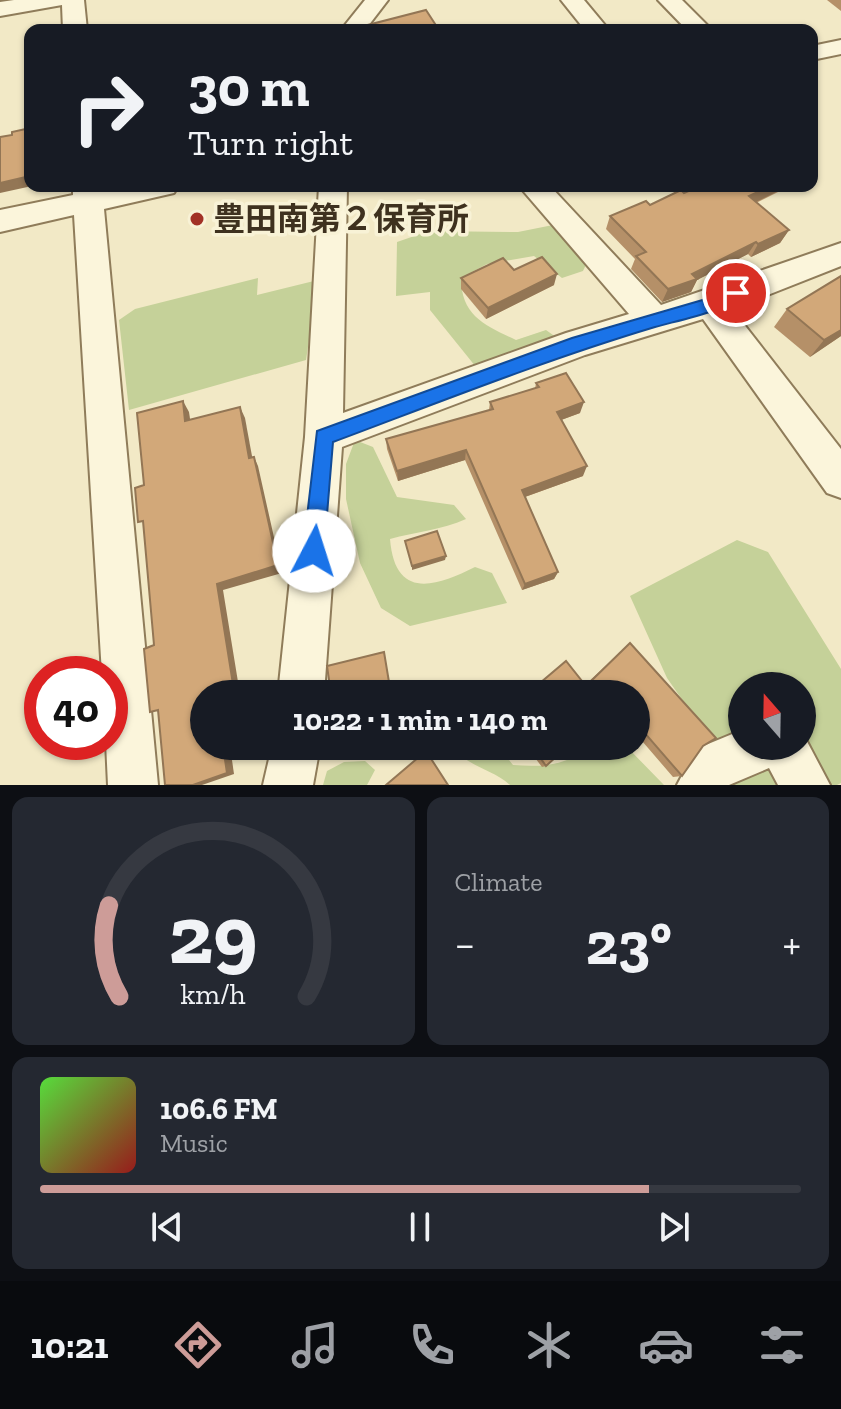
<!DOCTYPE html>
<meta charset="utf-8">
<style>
body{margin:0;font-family:"Zilla Slab","Noto Sans JP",serif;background:#242831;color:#f1f3f6;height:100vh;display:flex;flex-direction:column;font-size:30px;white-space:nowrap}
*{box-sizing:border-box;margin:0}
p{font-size:26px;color:#9ea1a6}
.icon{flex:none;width:44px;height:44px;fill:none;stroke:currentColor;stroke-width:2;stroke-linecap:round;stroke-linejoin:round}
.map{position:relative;height:785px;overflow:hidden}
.details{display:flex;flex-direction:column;gap:12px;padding:12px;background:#0d0f14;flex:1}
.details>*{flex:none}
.guide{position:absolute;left:24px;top:24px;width:794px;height:168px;border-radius:16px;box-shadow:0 2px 6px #0004;background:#171b24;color:#f1f3f6;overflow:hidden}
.needle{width:52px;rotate:340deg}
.fabs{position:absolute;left:728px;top:672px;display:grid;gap:16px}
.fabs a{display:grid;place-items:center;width:88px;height:88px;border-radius:50%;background:#171b24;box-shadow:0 2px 6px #0004;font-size:40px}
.speed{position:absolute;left:24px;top:656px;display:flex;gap:16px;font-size:40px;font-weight:700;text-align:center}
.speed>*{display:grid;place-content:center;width:104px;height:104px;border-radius:50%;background:#171b24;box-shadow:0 2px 6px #0004;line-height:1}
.speed .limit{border:12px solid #d22;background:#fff;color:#111}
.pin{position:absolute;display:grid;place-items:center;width:68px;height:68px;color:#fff;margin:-34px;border:4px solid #fff;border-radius:50%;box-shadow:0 2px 8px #0007}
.me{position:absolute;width:88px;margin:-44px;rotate:5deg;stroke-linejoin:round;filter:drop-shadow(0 0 6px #0008)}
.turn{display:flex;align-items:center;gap:28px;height:168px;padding:0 32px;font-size:36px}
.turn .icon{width:104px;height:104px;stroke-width:2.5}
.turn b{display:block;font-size:56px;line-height:68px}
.big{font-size:60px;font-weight:700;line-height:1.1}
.details .tile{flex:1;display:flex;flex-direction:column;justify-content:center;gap:12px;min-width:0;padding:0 28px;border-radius:16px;background:#242831}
.details .dial{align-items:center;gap:0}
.dial svg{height:208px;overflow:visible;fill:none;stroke:#363941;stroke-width:7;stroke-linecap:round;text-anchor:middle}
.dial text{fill:#f1f3f6;stroke:none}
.song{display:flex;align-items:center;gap:24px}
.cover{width:96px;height:96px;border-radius:12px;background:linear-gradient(135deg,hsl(110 70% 55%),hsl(0 70% 35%))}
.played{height:8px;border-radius:4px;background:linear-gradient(90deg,#cd9c98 80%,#363941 80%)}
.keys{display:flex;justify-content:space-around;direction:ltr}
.heat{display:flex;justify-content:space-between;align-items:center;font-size:44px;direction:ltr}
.details .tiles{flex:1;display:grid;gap:12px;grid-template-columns:1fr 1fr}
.tile:last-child{grid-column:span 2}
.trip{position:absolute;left:190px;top:680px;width:460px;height:80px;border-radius:40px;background:#171b24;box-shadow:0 2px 6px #0004;font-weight:700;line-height:80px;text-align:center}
.tabs{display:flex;height:128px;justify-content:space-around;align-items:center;background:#090b0e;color:#9ea1a6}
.tabs .icon{width:56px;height:56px}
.tabs .on{color:#cd9c98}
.tabs b{font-size:36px;color:#f1f3f6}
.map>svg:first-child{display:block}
.green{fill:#c5d199;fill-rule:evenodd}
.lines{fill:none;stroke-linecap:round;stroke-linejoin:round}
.minor-casing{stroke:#8f7c5a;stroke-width:4}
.minor{fill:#fbf5db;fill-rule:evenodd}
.wall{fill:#b59068}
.shaded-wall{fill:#937655}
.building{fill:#d2a879;stroke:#937655;stroke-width:2}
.route{fill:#1a73e8;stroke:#114b97;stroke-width:2}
.poi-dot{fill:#a23125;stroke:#f8f2d6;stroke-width:3}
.labels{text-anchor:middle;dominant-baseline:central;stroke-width:7;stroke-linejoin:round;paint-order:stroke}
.poi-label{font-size:32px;font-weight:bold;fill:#3e311f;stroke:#f8f2d6;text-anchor:start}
</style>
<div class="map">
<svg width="841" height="785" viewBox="0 0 841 785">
<rect width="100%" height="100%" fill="#f2e9c6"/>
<g class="green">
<path d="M 558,224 L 592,252 L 583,271 L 562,278 L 534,256 L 487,264 L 461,278 C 461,316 486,326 516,340 L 546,330 L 560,340 L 480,372 L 430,310 L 430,292 L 396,296 L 397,242 L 429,231 L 518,232 Z"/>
<path d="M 258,278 L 257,295 L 318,280 L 306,360 L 129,410 L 119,320 L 135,309 Z"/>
<path d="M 355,440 L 373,447 L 397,497 L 454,505 L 466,519 C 442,530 415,532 390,539 C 395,600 435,587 475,567 L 492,573 L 507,603 L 410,626 L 381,608 L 360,563 L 346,499 L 346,464 Z"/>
<path d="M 737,540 L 768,552 L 841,669 L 841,783 L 837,785 L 702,785 L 725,761 L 667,678 L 630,596 ZM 742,686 L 802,686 L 802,746 L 742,746 Z"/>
<path d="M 452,746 L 498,746 L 513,765 C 538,767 569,767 586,746 L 626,746 L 664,785 L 510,785 C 491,768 467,767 452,746 Z"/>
<path d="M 365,761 L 375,770 L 367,785 L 323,785 L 327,771 L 344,762 Z"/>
</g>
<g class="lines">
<defs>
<g id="minor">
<path d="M 14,0 L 84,0 L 87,30 L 63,30 L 62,5 L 0,16 L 0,2 Z"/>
<path d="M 365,0 L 388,0 L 365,30 L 341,30 Z"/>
<path d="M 561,0 L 584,0 L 609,30 L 585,30 Z"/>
<path d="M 658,0 L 682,0 L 712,30 L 687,30 Z"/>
<path d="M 841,40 L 841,54 L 812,60 L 812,46 Z"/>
<path d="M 73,186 L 101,186 L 102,189 L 117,186 L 178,186 L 174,193 L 104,209 L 158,785 L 108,785 L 106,742 L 110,742 L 110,674 L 102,674 L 74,215 L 0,232 L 0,210 L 73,195 Z"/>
<path d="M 319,186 L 347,186 L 343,413 L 566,333 L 629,314 L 519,186 L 550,186 L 661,305 L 841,243 L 841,266 L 732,309 L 841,449 L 841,498 L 827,493 L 703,319 L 585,355 L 342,447 L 324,694 L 278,694 L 305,437 Z"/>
<path d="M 742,730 L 742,746 L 802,746 L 802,732 L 830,785 L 778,785 L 769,768 L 729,785 L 677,785 L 696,749 Z"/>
<path d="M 272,746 L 320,746 L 313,785 L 263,785 Z"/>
</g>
</defs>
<use href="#minor" class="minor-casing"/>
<use href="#minor" class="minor"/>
</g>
<g class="wall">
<path d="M 827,0 L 841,0 L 841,11 Z"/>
<path d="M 788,187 L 756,203 L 789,230 L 780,243 L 751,257 L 748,254 L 697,280 L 691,292 L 662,302 L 631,269 L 635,259 L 606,229 L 610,216 L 650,205 Z"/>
<path d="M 514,270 L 554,285 L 486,319 L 461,289 L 461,278 Z"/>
<path d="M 841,276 L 841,336 L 810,357 L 774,327 L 787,309 Z"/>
<path d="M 536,383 L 580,413 L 561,420 L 583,476 L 525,497 L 558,572 L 554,579 L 522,590 L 465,460 L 398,481 L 387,449 L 386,439 L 489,410 L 490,402 L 535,389 Z"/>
<path d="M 630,643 L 703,746 L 682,776 L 673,777 L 636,734 L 636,694 L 585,685 Z"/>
<path d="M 526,746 L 568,746 L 546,766 L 542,767 Z"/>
</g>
<g class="shaded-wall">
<path d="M 30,176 L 30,186 L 32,186 L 0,193 L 0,183 Z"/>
<path d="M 771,186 L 788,186 L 742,209 L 749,196 Z"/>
<path d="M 789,230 L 780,243 L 751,257 L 758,244 Z"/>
<path d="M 756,242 L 748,254 L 697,280 L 691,292 L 662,302 L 668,289 L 692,274 Z"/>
<path d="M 557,274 L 554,285 L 486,319 L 488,308 Z"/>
<path d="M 841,330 L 841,336 L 810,357 L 824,340 Z"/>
<path d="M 183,401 L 189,412 L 192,432 L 185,421 Z"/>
<path d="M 584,402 L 580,413 L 553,423 L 557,412 Z"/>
<path d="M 240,407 L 245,418 L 254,467 L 249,458 Z"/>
<path d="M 466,450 L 465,460 L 398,481 L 397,471 Z"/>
<path d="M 254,457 L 258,466 L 282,573 L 223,590 L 239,688 L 223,694 L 216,694 L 217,584 Z"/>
<path d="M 587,466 L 583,476 L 519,499 L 522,490 Z"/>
<path d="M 446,556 L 445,560 L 412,570 L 412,566 Z"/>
<path d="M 558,572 L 554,579 L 522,590 L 525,584 Z"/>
<path d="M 223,746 L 230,746 L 234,774 L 202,785 L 193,785 Z"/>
</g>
<g class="building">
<path d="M 426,10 L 439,30 L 357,30 L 356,28 Z"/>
<path d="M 30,128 L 30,176 L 0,183 L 0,137 L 12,135 L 12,132 Z"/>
<path d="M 700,186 L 771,186 L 749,196 L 789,230 L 758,244 L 756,242 L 692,274 L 697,279 L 668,289 L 636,256 L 646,252 L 610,216 L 646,201 L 650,205 L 681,190 L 684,193 Z"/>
<path d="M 542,257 L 557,274 L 488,308 L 461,278 L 503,258 L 514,270 Z"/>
<path d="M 841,276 L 841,330 L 824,340 L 787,309 Z"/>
<path d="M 566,373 L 584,402 L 557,412 L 587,466 L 522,490 L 558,572 L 525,584 L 466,450 L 397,471 L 386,439 L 493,409 L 490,402 L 539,387 L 536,383 Z"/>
<path d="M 183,401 L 185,421 L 240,407 L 249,458 L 254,457 L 278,565 L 217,584 L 233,684 L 216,690 L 216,694 L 204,694 L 204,746 L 223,746 L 227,773 L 193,785 L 165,785 L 158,710 L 150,712 L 144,649 L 154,645 L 143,521 L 138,522 L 135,488 L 144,485 L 137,413 Z"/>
<path d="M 437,531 L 446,556 L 412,566 L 405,541 Z"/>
<path d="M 630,643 L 716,738 L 703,746 L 682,776 L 636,723 L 636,694 L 527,694 L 566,661 L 586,686 Z"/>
<path d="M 384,652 L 391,694 L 331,694 L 327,666 Z"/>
<path d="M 532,746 L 568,746 L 546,766 Z"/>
<path d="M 426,751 L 448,785 L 386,785 Z"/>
</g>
<path class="route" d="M 736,287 L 742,289 L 745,293 C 733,310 675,321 655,327 C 545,360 440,402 333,442 L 324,551 L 321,559 L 314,562 L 306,559 L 303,551 L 317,431 L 572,338 L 706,299 Z"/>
<circle class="poi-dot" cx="197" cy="219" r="8"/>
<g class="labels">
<g class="poi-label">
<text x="213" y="219">豊田南第２保育所</text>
</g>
</g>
</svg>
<div class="fabs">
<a><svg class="needle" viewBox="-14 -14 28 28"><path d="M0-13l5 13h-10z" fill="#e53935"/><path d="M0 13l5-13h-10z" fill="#9ea1a6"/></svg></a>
</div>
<div class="speed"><div class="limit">40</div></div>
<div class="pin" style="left:736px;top:293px;background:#d93025"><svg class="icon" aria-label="arrive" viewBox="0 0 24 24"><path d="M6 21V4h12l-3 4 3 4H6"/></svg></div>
<svg class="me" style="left:314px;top:551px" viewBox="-20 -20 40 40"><circle r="19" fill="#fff"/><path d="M0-13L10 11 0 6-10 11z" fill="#1a73e8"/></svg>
<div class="trip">10:22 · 1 min · 140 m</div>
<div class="guide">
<div class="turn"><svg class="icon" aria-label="right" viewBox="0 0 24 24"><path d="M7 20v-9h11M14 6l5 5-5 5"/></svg><div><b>30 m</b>Turn right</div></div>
</div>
</div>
<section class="details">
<div class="tiles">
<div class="tile dial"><svg viewBox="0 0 100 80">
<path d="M14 69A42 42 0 1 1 86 69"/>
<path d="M14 69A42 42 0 0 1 10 34" stroke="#cd9c98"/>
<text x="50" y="56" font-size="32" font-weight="700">29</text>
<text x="50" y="72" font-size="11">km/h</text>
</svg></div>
<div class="tile"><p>Climate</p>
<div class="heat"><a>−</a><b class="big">23°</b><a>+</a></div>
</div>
<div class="tile">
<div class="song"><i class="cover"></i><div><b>106.6 FM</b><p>Music</p></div></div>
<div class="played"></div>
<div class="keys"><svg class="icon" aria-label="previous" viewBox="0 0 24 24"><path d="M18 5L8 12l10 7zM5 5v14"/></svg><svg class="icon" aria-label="pause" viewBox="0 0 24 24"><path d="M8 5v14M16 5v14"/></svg><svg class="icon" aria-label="next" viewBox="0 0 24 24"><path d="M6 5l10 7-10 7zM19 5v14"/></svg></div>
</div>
</div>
</section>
<nav class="tabs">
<b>10:21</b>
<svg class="icon on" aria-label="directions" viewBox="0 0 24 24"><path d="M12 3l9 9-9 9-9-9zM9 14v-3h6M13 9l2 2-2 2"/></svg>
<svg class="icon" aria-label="music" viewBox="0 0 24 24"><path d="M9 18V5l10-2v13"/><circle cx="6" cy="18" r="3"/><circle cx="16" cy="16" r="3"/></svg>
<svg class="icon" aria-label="phone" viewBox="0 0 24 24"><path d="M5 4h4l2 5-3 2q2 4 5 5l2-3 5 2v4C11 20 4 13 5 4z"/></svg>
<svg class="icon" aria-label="climate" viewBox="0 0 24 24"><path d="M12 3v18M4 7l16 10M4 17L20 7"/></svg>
<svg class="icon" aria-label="car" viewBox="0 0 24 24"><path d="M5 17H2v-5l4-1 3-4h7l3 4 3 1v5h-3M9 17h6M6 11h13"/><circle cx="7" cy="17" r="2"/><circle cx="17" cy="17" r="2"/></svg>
<svg class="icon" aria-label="filters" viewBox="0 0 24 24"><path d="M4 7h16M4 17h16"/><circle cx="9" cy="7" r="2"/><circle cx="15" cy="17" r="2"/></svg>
</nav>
